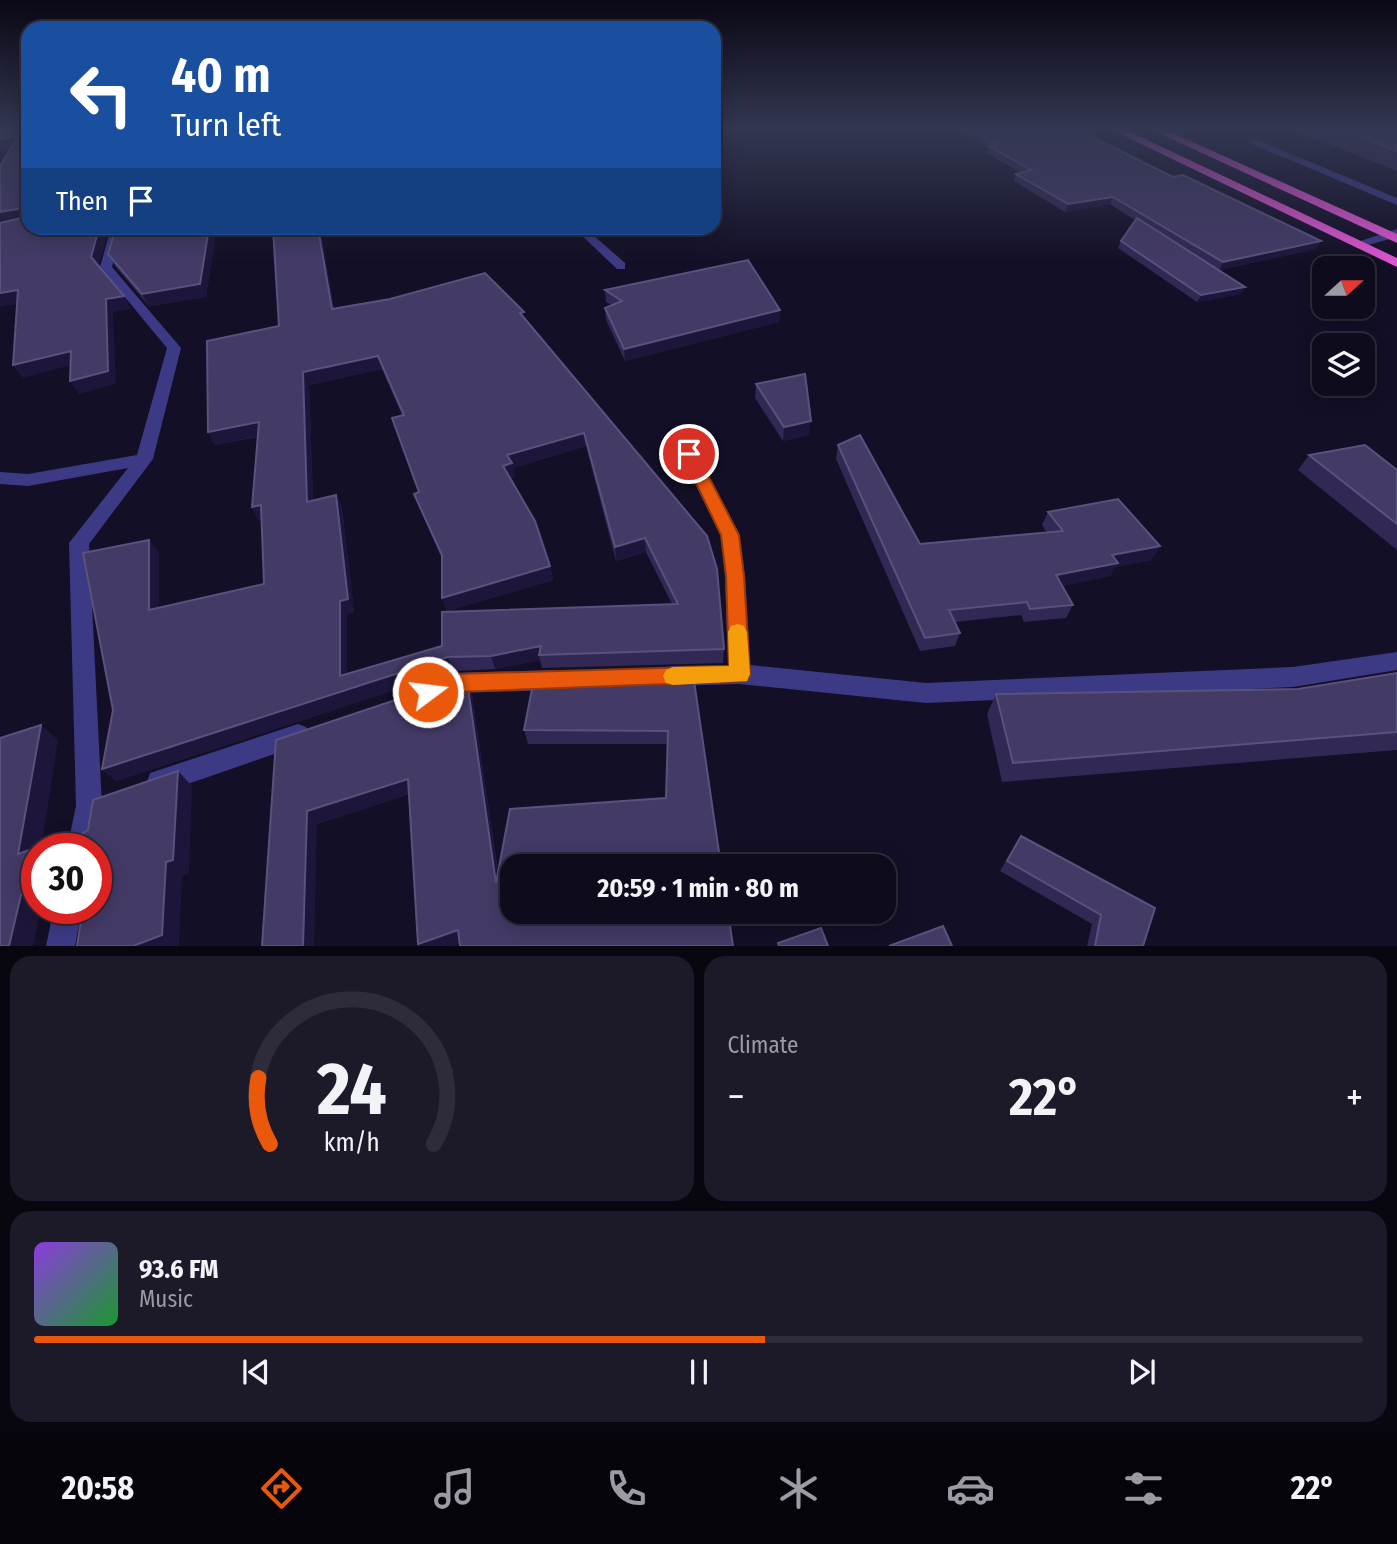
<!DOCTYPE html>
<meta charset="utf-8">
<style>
body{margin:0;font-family:"Fira Sans Condensed",sans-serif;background:#1c1929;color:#f1f3f6;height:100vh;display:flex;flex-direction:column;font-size:26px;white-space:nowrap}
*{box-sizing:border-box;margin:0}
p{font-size:23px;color:#9b9ba3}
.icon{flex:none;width:38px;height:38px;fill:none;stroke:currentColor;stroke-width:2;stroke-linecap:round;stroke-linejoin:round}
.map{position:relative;height:946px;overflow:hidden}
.side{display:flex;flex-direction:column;gap:10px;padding:10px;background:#08060f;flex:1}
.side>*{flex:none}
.guide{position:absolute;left:21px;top:21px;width:700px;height:214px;border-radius:21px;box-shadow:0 4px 18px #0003,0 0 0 2px #2e2b3b;background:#1a4fa0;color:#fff;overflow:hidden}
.needle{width:46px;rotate:69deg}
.buttons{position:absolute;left:1312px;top:256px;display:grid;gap:14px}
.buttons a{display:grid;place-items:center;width:63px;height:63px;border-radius:14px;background:#0e0b1c;box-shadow:0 4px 18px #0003,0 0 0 2px #2e2b3b;font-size:35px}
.speed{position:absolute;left:21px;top:833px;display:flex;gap:14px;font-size:35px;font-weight:700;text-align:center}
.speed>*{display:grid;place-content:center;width:91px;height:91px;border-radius:50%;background:#0e0b1c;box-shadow:0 4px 18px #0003,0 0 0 2px #2e2b3b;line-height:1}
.speed .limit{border:10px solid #d22;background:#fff;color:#111}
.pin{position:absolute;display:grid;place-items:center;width:60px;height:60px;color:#fff;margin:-30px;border:4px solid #fff;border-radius:50%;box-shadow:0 2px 7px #0007}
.me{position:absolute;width:77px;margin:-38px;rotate:75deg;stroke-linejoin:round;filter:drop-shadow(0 0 5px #0008)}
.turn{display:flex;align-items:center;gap:24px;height:147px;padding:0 35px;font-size:32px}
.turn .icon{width:91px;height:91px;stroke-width:2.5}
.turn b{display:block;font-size:49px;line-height:60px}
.then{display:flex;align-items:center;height:66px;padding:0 35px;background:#0003;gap:14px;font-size:26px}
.big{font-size:52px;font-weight:700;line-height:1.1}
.side .widget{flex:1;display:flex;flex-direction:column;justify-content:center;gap:10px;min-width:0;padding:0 24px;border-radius:21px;background:#1c1929}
.side .dial{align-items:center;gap:0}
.dial svg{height:182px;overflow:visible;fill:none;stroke:#2e2b3b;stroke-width:7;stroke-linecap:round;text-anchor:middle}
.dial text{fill:#f1f3f6;stroke:none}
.song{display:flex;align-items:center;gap:21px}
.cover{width:84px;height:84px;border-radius:10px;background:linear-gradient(135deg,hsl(270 70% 55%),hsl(130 70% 35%))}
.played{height:7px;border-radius:4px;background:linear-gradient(90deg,#ea580c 55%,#2e2b3b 55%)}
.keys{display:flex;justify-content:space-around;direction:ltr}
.heat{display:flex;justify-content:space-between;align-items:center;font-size:38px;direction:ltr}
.side .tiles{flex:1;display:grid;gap:10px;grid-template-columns:1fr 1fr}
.widget:last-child{grid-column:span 2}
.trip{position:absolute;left:500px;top:854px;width:396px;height:70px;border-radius:21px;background:#0e0b1c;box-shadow:0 4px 18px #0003,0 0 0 2px #2e2b3b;font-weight:700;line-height:70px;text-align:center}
.tabs{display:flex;height:112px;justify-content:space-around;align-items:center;background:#06040b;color:#9b9ba3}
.tabs .icon{width:49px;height:49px}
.tabs .selected{color:#ea580c}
.tabs b{font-size:32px;color:#f1f3f6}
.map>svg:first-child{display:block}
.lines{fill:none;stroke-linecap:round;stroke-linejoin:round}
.service{fill:#3d3a85;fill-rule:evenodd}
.minor{fill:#3d3a85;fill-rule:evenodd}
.trunk{fill:#e055d1;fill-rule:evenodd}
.wall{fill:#312854;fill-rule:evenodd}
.shaded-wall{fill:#1d163a}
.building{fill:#433a66;stroke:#5a527e;stroke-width:2;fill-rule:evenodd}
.route{fill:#ea580c;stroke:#983908;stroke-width:2}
.slow{fill:#f59e0b}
</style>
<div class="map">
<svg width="1397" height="946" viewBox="0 0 1397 946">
<rect width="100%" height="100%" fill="#130f26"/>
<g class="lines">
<g class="service">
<path d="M 1255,139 L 1397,198 L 1397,205 L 1252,144 L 1250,142 Z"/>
<path d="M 1397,229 L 1397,237 L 1357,248 L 1351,244 Z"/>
</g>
<g class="minor">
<path d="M 111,228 L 123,228 L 112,267 L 181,348 L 153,459 L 89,544 L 102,806 L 93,849 L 67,849 L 76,806 L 69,543 L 128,468 L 28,486 L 0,484 L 0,472 L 28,474 L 137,455 L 167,348 L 100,267 Z"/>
<path d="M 574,228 L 585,228 L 625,263 L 625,269 L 617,269 Z"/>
<path d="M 689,448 L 698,454 L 739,535 L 745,575 L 750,665 L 926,683 L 1293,667 L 1397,652 L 1397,670 L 1293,687 L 926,703 L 739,684 L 671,686 L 663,683 L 660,676 L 663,669 L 671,666 L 728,665 L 725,575 L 721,535 L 680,454 Z"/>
<path d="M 555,670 L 563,673 L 566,680 L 563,687 L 555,690 L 454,693 L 444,696 L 436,693 L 433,686 L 436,679 L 454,673 Z"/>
<path d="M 298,724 L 306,727 L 310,735 L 306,743 L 159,794 L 150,791 L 147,782 L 150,773 L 159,770 Z"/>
<path d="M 54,908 L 82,908 L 75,946 L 46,946 Z"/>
</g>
<g class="trunk">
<path d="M 1112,130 L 1126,130 L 1397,258 L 1397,267 Z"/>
<path d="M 1152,130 L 1166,130 L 1397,234 L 1397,243 Z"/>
</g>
</g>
<g class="wall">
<path d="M 959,130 L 1079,130 L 1173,177 L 1321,241 L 1316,249 L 1219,270 L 1245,287 L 1241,294 L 1197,302 L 1118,248 L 1121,241 L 1135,220 L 1110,204 L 1065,212 L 1014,181 L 1016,174 L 1021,173 L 987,153 L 989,149 Z"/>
<path d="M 1293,130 L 1397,130 L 1397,171 Z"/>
<path d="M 116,228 L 323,228 L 324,232 L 321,232 L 334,309 L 525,318 L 724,649 L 723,663 L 542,668 L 540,660 L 495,669 L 453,671 L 116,781 L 102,769 L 149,540 L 159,553 L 159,608 L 264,584 L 261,520 L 259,521 L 252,507 L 257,437 L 215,445 L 208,432 L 279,326 L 273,228 L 215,237 L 206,297 L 149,306 L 115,266 L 108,254 ZM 382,369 L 402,415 L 419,492 L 414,494 L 419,507 L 442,559 L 442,598 L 447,611 L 553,580 L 550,566 L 510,478 L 515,476 L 513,468 L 586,446 L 616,561 L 646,552 L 672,604 L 347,674 L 347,614 L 354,612 L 342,508 L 336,495 L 313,501 L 309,385 Z"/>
<path d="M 605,290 L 780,310 L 779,322 L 625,361 L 606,320 L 605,308 L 612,305 L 606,302 Z"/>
<path d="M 756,384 L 809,435 L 783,441 L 755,398 Z"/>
<path d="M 838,445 L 920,544 L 1047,533 L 1042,525 L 1048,512 L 1160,546 L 1151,560 L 1115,567 L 1110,576 L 1062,586 L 1073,605 L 1066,618 L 1024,622 L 1021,615 L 955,622 L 960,633 L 955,646 L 920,651 L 836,459 Z"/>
<path d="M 1309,455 L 1397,470 L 1397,550 L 1298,470 Z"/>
<path d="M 1397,673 L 1397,750 L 1002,782 L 987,714 L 996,694 L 1298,689 Z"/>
<path d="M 693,674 L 721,866 L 451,946 L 419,946 L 409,794 L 317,824 L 276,740 L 467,681 L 472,695 L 498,872 L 666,798 L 668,744 L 528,744 L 524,730 Z"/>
<path d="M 1021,836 L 1143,946 L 1087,946 L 1092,924 L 1000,871 Z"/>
</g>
<g class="shaded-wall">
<path d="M 18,136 L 24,146 L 0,150 L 0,139 Z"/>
<path d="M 1113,197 L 1110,204 L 1065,212 L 1068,204 Z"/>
<path d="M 23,208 L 28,216 L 0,224 L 0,212 Z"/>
<path d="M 99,228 L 109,228 L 98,269 L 91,257 Z"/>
<path d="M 209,228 L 273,228 L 215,237 L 206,297 L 149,306 L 142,294 Z"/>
<path d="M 318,228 L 323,228 L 324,232 L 321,232 L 336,322 L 332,309 Z"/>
<path d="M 1321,241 L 1316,249 L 1219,270 L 1223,262 Z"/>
<path d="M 1245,287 L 1241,294 L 1197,302 L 1201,295 Z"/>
<path d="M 18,290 L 26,302 L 0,307 L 0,293 Z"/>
<path d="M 124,296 L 131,309 L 113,312 L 116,384 L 79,394 L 70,381 L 106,299 Z"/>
<path d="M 780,310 L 779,322 L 625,361 L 624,349 Z"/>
<path d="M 71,351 L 79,363 L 23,378 L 13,365 Z"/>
<path d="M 378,356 L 382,369 L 309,385 L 314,516 L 307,502 L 303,372 Z"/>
<path d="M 811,421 L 809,435 L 783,441 L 784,427 Z"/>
<path d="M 259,422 L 265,435 L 215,445 L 208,432 Z"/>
<path d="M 584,433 L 586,446 L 513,468 L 515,476 L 506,479 L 503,466 L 507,455 Z"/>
<path d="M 336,495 L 342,508 L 354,612 L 347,614 L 347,689 L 340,676 Z"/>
<path d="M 261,505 L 268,519 L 259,521 L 252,507 Z"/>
<path d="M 645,538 L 646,552 L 616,561 L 615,547 Z"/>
<path d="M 149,540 L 159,553 L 159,623 L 149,610 Z"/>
<path d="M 1160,546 L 1151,560 L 1115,567 L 1110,576 L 1049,589 L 1056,575 L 1112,555 Z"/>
<path d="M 550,566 L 553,580 L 447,611 L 442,598 Z"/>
<path d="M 541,646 L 539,655 L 540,660 L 495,669 L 491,656 Z"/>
<path d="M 448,657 L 453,671 L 116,781 L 102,769 Z"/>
<path d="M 467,681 L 472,695 L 501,895 L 496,883 Z"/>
<path d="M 41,725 L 58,740 L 41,849 L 18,854 Z"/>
<path d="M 178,771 L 192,786 L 189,873 L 182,876 L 179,946 L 133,946 L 166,862 Z"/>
<path d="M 408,779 L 415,792 L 317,824 L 314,946 L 303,946 L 307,811 Z"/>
<path d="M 37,889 L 37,908 L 41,908 L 33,946 L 9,946 L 21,895 Z"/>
<path d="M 458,930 L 465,941 L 451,946 L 419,946 L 418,944 Z"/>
</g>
<g class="building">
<path d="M 0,130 L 28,130 L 28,228 L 99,228 L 91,257 L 124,296 L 106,299 L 108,371 L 70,381 L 71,351 L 13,365 L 18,290 L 0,293 L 0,223 L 21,218 L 23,208 L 0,212 L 0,166 L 18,136 L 0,139 Z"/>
<path d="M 972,130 L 1079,130 L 1173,177 L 1183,175 L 1321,241 L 1223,262 L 1113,197 L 1068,204 L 1016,174 L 1031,170 L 989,146 L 996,145 Z"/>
<path d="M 1342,130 L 1397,130 L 1397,151 Z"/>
<path d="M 1137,218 L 1245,287 L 1201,295 L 1121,241 Z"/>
<path d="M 116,228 L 209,228 L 200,284 L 142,294 L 108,254 Z"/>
<path d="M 273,228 L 318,228 L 332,309 L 390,299 L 485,273 L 524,312 L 520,313 L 707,536 L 717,569 L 724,649 L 539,655 L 541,646 L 491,656 L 448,657 L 102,769 L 113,710 L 83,553 L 149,540 L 149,610 L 264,584 L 261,505 L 252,507 L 259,422 L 208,432 L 207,341 L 279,326 ZM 378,356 L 404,415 L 392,418 L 419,492 L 414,494 L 442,555 L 442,598 L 550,566 L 535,521 L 503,466 L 512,463 L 507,455 L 584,433 L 615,547 L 645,538 L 678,604 L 442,612 L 442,646 L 340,676 L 340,601 L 348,599 L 336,495 L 307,502 L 303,372 Z"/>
<path d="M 748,260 L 780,310 L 624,349 L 605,308 L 622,301 L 605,290 Z"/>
<path d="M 805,374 L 811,421 L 784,427 L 756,384 Z"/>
<path d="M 860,435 L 920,544 L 1063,531 L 1048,512 L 1118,499 L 1160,546 L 1112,555 L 1118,563 L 1056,575 L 1073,605 L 1030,609 L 1027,602 L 949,610 L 960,633 L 925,638 L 838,445 Z"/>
<path d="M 1365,445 L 1397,470 L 1397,524 L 1309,455 Z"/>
<path d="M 1397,673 L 1397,732 L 1013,763 L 996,694 L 1298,689 Z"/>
<path d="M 693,674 L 721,866 L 513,866 L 513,912 L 728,912 L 733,946 L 460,946 L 458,930 L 418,944 L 408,779 L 307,811 L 303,946 L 262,946 L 276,740 L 449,682 L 467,681 L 496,883 L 510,809 L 666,798 L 668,731 L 524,730 L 534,679 Z"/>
<path d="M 41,725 L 18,854 L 65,838 L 77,837 L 88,830 L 93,800 L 178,771 L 173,860 L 166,862 L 162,935 L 133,946 L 77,946 L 83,908 L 96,908 L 96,849 L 37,849 L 37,889 L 21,895 L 9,946 L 0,946 L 0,738 Z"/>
<path d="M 1021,836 L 1155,908 L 1143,946 L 1095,946 L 1101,915 L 1007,861 Z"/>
<path d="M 943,926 L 952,946 L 889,946 Z"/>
<path d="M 821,928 L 828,946 L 779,946 L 778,943 Z"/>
</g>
<linearGradient id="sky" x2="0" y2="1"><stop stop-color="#0a0815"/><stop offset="0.49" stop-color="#333752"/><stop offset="1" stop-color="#333752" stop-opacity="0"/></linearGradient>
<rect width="1397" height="263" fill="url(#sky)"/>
<path class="route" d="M 689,449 L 697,454 L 739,535 L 744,576 L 750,674 L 747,681 L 454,692 L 428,701 L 420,698 L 417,692 L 420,685 L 454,674 L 729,666 L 726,576 L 721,535 L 682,454 Z"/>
<path class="slow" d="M 738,624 L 744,626 L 747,632 L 750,674 L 747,681 L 673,685 L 666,683 L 663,676 L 666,670 L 673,667 L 729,666 L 728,632 L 731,626 Z"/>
</svg>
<div class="buttons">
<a><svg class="needle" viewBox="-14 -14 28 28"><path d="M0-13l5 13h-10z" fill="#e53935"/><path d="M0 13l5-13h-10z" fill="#9b9ba3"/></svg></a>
<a><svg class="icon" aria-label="layers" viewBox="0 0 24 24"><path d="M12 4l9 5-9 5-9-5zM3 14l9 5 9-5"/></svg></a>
</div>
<div class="speed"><div class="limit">30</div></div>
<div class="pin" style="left:689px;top:454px;background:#d93025"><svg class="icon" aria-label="arrive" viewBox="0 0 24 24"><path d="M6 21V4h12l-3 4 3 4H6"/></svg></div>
<svg class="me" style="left:428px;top:692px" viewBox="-20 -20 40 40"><circle r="17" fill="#ea580c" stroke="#fff" stroke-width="3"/><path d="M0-11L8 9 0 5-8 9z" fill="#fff"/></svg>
<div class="trip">20:59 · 1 min · 80 m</div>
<div class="guide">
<div class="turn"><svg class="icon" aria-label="left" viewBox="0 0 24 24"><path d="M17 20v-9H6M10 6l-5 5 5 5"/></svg><div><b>40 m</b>Turn left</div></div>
<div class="then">Then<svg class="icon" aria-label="arrive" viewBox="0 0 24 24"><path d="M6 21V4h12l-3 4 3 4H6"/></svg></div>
</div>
</div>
<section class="side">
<div class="tiles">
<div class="widget dial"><svg viewBox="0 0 100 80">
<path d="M14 69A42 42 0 1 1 86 69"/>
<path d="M14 69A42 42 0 0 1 9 40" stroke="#ea580c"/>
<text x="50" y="56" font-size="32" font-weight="700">24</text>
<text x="50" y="72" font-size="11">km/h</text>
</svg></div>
<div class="widget"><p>Climate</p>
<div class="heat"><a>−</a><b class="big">22°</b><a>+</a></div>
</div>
<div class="widget">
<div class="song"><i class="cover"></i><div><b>93.6 FM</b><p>Music</p></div></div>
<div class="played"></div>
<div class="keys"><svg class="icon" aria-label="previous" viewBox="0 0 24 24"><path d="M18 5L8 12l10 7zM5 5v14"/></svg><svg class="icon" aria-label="pause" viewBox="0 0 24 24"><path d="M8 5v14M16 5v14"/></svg><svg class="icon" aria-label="next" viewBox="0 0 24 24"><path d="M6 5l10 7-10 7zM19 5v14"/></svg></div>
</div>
</div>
</section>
<nav class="tabs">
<b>20:58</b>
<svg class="icon selected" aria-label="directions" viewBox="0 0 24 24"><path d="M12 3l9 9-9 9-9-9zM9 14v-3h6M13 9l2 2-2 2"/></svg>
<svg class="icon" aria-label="music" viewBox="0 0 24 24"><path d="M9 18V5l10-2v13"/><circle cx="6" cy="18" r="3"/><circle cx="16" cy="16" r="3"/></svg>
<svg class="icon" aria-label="phone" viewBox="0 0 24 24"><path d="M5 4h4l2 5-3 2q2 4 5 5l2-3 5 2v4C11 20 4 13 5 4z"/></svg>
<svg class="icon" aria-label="climate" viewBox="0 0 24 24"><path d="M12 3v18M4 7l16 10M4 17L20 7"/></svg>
<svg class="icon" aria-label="car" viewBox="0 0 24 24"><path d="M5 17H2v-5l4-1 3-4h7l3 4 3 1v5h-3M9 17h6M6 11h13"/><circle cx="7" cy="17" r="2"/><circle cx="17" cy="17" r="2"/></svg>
<svg class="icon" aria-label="filters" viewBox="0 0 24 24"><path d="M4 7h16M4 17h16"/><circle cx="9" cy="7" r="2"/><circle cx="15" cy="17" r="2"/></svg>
<b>22°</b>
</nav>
